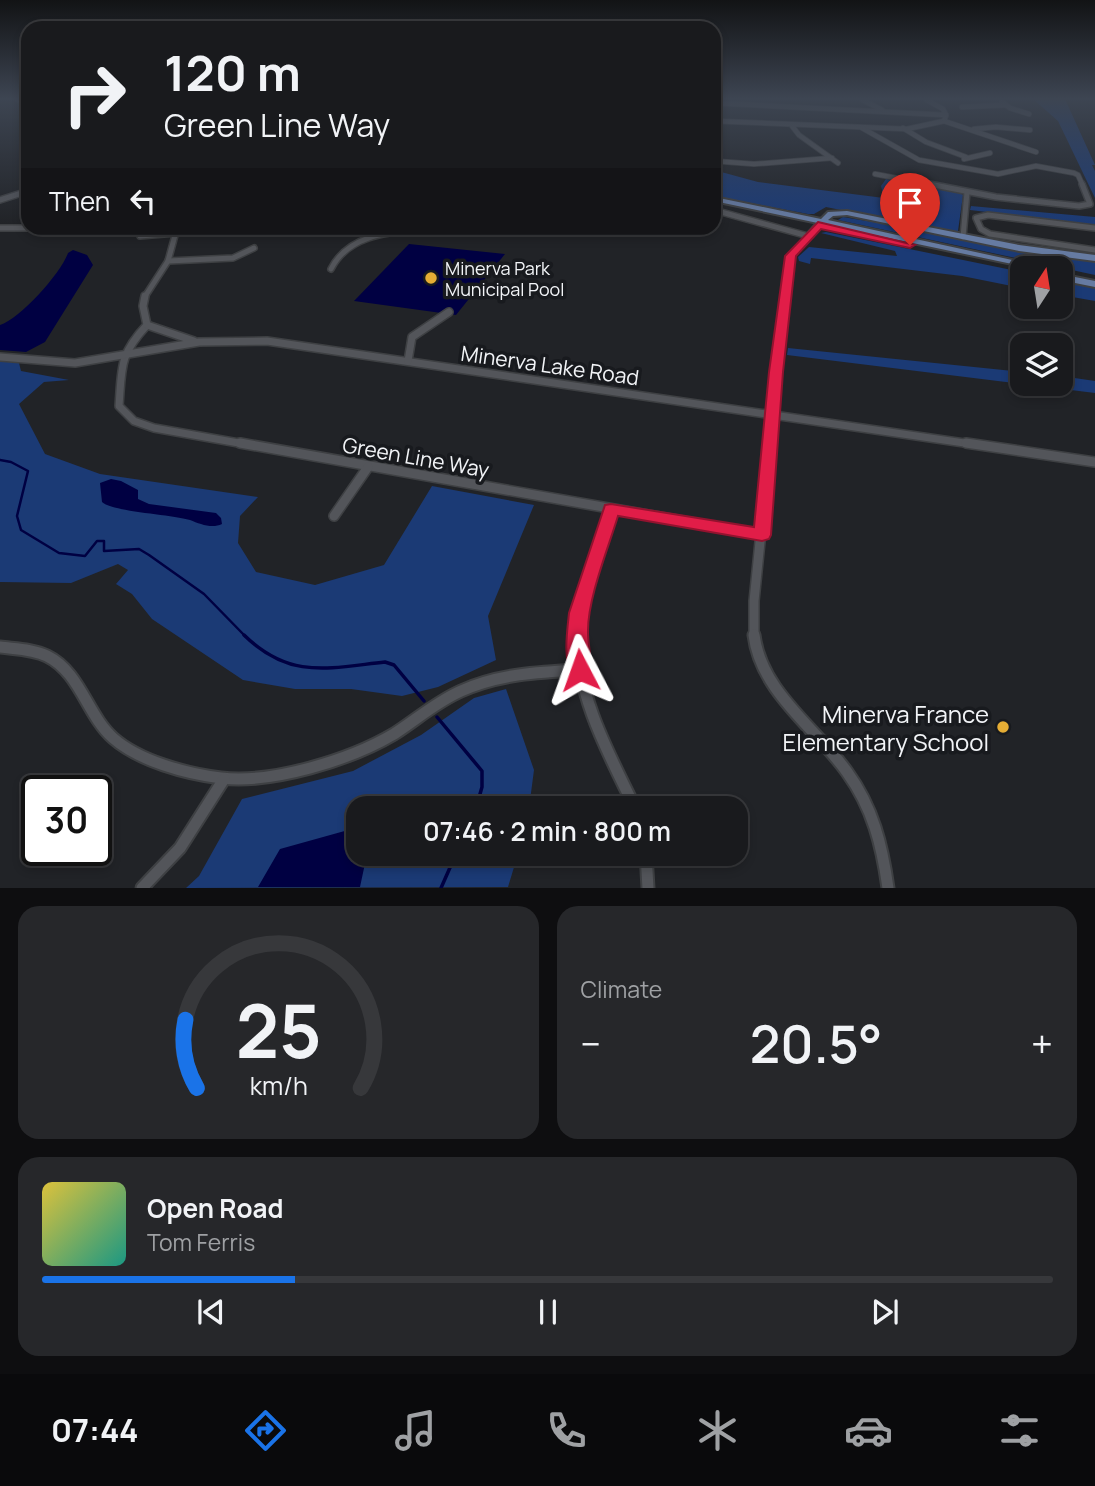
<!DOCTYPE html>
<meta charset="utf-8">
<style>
body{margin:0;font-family:Manrope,sans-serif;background:#26272a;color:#f1f3f6;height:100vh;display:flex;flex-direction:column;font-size:26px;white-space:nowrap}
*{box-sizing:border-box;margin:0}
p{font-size:23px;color:#9fa1a4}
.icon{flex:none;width:38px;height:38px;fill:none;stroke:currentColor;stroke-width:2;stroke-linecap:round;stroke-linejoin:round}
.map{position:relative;height:888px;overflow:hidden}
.panel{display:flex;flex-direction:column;gap:18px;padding:18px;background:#0e0e10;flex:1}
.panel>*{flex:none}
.hud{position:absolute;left:21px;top:21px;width:700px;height:214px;border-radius:21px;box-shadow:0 4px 10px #0003,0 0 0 2px #37383b;background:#191a1d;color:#f1f3f6;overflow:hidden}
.needle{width:46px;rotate:12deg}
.tools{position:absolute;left:1010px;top:256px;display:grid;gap:14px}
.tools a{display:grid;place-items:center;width:63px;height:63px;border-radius:14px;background:#191a1d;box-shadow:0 4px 10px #0003,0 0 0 2px #37383b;font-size:35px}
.speed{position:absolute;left:21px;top:775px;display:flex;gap:14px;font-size:35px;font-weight:700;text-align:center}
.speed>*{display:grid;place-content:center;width:91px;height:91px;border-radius:50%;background:#191a1d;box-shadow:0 4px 10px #0003,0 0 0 2px #37383b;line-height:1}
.speed .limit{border:4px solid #111;border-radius:10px;background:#fff;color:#111}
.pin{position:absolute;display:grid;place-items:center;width:60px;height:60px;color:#fff;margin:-72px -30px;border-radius:50% 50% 50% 0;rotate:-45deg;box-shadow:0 0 7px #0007}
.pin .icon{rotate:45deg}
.me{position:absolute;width:77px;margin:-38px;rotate:356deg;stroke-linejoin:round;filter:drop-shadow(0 0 5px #0008)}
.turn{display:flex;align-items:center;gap:24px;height:147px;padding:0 28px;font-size:32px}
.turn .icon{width:91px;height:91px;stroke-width:2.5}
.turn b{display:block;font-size:49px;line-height:60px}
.then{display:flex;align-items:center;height:66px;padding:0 28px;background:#0003;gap:14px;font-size:26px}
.big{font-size:52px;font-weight:600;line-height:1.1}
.panel .card{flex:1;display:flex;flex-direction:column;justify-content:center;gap:10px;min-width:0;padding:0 24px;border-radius:21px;background:#26272a}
.panel .dial{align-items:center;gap:0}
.dial svg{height:182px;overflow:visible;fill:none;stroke:#37383b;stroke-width:7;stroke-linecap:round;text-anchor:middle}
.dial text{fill:#f1f3f6;stroke:none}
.song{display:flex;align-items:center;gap:21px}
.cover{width:84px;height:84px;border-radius:10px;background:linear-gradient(135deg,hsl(50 70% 55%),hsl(170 70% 35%))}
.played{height:7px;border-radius:4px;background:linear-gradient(90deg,#1a73e8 25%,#37383b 25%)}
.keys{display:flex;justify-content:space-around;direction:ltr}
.heat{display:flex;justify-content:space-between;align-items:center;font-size:38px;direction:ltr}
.panel .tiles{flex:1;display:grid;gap:18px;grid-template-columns:1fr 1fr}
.card:last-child{grid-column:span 2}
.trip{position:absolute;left:346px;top:796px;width:402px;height:70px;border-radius:21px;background:#191a1d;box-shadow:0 4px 10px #0003,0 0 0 2px #37383b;font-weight:600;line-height:70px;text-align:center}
.menu{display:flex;height:112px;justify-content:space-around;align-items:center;background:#0a0a0c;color:#9fa1a4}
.menu .icon{width:49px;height:49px}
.menu .active{color:#1a73e8}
.menu b{font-size:32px;color:#f1f3f6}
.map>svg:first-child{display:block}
.green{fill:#1b3a75}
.water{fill:#000042}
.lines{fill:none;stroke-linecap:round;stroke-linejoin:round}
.stream-far1{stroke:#000042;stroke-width:2.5}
.stream{stroke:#000042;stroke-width:3.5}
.minor-far4-casing{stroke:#3e4043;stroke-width:6}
.minor-far3-casing{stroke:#3e4043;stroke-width:8}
.minor-far2-casing{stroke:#3e4043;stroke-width:10}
.minor-far1-casing{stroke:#3e4043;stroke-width:12}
.minor-casing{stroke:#3e4043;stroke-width:15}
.primary-casing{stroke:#3e4043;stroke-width:4}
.minor-far4{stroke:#53555a;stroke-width:4.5}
.minor-far3{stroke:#53555a;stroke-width:5}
.minor-far2{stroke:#53555a;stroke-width:7}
.minor-far1{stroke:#53555a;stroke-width:9}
.minor{stroke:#53555a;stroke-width:11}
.primary{fill:#667ba2;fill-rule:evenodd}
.route{fill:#e11d48;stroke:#92132f;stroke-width:2}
.poi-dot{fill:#e5ad35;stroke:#181a1e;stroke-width:2.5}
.labels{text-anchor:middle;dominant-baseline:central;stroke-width:7;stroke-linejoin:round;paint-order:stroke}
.far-poi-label{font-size:18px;fill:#f2f4f7;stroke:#181a1e;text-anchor:start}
.street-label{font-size:21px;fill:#f2f4f7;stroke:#181a1e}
.near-poi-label{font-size:24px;fill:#f2f4f7;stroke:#181a1e;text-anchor:end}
</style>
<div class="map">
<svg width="1095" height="888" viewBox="0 0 1095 888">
<rect width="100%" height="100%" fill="#212327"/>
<g class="green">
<path d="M 1033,99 L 1065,99 L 1095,165 L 1092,165 L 1095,171 L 1095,198 L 1058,121 Z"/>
<path d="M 714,170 L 758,182 L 884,198 L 881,186 L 886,179 L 958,192 L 963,195 L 958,231 L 950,232 L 826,207 L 814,214 L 808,214 L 714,196 Z"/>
<path d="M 971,206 L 1095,217 L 1095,225 L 970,210 Z"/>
<path d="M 843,217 L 1095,259 L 1095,275 L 838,220 Z"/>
<path d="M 826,232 L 1022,272 L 1022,288 L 962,276 L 811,258 L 810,264 L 799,261 L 798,257 L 809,247 L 897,256 L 895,251 L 821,233 Z"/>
<path d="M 1060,280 L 1095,287 L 1095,301 L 1061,295 Z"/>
<path d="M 788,348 L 1022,372 L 1022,383 L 1060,383 L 1061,376 L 1095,381 L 1095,393 L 787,355 Z"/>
<path d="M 0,360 L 19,363 L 21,371 L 69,380 L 44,382 L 19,404 L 45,454 L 100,474 L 258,497 L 240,516 L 238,543 L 256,572 L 315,585 L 384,565 L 432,486 L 534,505 L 488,616 L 496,660 L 438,687 L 402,696 L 351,689 L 295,689 L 243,680 L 152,619 L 132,594 L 116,584 L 128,570 L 118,564 L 71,583 L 0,582 Z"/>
<path d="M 506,689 L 534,770 L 529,808 L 359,808 L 359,854 L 518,854 L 508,887 L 186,888 L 199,876 L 242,799 L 353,771 L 421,735 L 474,698 Z"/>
</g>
<g class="water">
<path d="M 409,244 L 505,254 L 456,315 L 354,301 Z"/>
<path d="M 73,250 L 87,255 L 93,265 L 45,342 L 26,352 L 0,350 L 0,325 C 20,319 61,273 68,253 Z"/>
<path d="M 111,479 L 121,481 L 138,490 L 138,499 L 149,504 L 216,513 L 221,518 L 222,524 C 212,529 200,524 190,520 C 169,514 113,512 102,502 L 100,483 Z"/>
<path d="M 359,827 L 359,854 L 367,854 L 360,887 L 258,887 L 280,849 Z"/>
</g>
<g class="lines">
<path class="stream-far1" d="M 0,460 L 11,462 L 28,471 L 17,516 L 21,530 L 59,553 L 85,556 L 97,541 L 104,541 L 104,551 L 139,549 L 149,555 L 204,594 L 246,637"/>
<g class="stream">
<path d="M 244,635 C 290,680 329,668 385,662 L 394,665 L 424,701"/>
<path d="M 437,717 L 482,771 L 482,787 L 476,808"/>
<path d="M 441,888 L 456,854"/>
</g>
<defs>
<g id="minor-far4">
<path d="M 17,99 L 28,104"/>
<path d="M 861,99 L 882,110"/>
<path d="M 925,99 L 943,109 L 946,115"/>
<path d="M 1002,102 L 1010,108 L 1029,114"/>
<path d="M 714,103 L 946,115"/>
<path d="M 962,107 L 1006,105"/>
<path d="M 714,121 L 907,129 L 944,121 L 946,115"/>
<path d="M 944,121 L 1036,152"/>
<path d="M 792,126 L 799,135 L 838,163"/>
<path d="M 862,128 L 919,160 L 998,174 L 1036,166 L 1074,173 L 1078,175 L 1083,186"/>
<path d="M 903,128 L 926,142 L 966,157"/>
<path d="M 974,129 L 996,127 L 1030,130"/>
<path d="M 964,159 L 990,153"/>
<path d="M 714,161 L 754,164 L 832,158"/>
<path d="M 875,174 L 938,186"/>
</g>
<g id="minor-far3">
<path d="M 929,184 L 996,197 L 1079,206 L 1090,204 L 1082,184"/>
<path d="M 0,200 L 28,191"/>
<path d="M 714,210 L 808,236"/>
<path d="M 0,228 L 36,228"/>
<path d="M 465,228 L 471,231"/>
<path d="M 1095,228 L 988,215 L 976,218 L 981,229 L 990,234 L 1095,250"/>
<path d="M 140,236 L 176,233"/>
<path d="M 963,237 L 967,192"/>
<path d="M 168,261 L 233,258 L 254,248"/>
<path d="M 331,269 C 349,233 393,232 429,228"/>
<path d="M 144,298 L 168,261 L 177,228"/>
<path d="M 785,298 L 791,256 L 818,225"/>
</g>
<g id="minor-far2">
<path d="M 145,296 L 143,306 L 147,325 C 119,355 122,367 119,406 L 134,421 L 154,428 L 250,445"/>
<path d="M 147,325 L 194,341"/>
<path d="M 0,357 L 75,363 L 199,342 L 267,341 L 978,445"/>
<path d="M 408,361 L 412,337 L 449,312"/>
<path d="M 770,445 L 786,296"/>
</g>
<g id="minor-far1">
<path d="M 240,443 L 762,535"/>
<path d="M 966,443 L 1095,462"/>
<path d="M 334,516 L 368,467"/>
<path d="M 577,637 L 582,599 L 611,509"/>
<path d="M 754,637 L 754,601 L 770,443"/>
</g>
<g id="minor">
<path d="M 577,635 C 577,697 609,754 635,808"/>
<path d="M 754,635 C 761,692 816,728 847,772 C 873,808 882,845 888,888"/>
<path d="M 0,647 C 15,649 33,649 47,656 C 80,672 87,715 113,738 C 139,761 187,774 221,778 C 272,784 350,760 394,734 C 416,720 436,702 461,691 C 498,674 539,672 580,670"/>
<path d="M 646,854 L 648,888"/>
<path d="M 142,888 L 180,848 L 224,779"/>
</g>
<g id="primary">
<path d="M 714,197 L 821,219 L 828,212 L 847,211 L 1019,245 L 1095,255 L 1095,261 L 1019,251 L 847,215 L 833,216 L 828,220 L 1049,268 L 1031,268 L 714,201 Z"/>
<path d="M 1060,274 L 1095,281 L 1095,287 L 1060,280 Z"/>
</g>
</defs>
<use href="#minor-far4" class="minor-far4-casing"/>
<use href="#minor-far3" class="minor-far3-casing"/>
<use href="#minor-far2" class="minor-far2-casing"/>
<use href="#minor-far1" class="minor-far1-casing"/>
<use href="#minor" class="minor-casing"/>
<use href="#primary" class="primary-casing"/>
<use href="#minor-far4" class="minor-far4"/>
<use href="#minor-far3" class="minor-far3"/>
<use href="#minor-far2" class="minor-far2"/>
<use href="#minor-far1" class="minor-far1"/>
<use href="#minor" class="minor"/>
<use href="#primary" class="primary"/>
</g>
<linearGradient id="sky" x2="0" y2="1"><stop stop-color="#121315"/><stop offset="0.44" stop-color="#3d4552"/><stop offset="1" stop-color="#3d4552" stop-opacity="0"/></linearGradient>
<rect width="1095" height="224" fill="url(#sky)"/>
<path class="route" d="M 818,222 L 915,245 L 910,248 L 821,229 L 796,256 L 783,372 L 771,535 L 769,539 L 762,541 L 618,516 C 608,549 587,600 588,633 C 588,647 594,663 587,676 L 580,678 L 572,676 C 563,659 567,632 569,613 L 605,505 L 611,504 L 754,527 L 769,372 L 785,256 Z"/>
<g class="poi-dot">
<circle cx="431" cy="278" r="7"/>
<circle cx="1003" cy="727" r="7"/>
</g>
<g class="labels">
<g class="far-poi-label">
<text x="445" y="268">Minerva Park<tspan x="445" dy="21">Municipal Pool</tspan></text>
</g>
<g class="street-label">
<text transform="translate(550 365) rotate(8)">Minerva Lake Road</text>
<text transform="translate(416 457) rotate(10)">Green Line Way</text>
</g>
<g class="near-poi-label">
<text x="989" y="713">Minerva France<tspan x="989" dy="28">Elementary School</tspan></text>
</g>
</g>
</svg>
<div class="tools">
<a><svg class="needle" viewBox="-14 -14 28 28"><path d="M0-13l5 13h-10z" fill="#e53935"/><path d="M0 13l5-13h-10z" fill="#9fa1a4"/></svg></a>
<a><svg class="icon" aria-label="layers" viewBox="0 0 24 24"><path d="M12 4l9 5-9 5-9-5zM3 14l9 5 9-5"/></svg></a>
</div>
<div class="speed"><div class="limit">30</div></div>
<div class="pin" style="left:910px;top:245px;background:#d93025"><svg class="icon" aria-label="arrive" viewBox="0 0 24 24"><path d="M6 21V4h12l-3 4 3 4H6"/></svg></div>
<svg class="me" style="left:580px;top:670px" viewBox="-20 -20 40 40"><path d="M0-17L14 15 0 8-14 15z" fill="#e11d48" stroke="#fff" stroke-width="4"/></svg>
<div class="trip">07:46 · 2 min · 800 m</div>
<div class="hud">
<div class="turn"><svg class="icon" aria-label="right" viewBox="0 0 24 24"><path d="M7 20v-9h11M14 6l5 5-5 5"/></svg><div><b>120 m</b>Green Line Way</div></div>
<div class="then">Then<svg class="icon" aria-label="left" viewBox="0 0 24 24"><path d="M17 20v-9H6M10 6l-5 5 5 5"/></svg></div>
</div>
</div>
<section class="panel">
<div class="tiles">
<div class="card dial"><svg viewBox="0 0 100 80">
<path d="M14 69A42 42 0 1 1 86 69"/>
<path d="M14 69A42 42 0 0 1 9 39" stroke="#1a73e8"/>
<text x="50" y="56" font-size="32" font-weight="700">25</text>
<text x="50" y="72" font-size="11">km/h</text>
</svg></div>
<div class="card"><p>Climate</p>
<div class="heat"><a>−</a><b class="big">20.5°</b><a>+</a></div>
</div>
<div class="card">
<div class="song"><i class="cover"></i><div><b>Open Road</b><p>Tom Ferris</p></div></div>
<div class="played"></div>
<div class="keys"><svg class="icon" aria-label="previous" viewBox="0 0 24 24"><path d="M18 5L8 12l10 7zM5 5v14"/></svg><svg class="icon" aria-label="pause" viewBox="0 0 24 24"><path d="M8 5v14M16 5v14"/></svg><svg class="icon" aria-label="next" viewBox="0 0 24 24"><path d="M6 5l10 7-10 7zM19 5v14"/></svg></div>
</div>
</div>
</section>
<nav class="menu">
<b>07:44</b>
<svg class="icon active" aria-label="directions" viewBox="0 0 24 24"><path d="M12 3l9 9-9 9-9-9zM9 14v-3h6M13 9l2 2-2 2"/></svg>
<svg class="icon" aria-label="music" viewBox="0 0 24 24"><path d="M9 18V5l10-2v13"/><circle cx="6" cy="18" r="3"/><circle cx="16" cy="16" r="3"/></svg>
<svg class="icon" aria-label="phone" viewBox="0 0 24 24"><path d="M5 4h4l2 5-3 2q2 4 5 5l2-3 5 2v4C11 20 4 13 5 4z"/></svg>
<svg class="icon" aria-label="climate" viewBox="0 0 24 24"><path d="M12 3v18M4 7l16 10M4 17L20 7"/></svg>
<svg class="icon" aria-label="car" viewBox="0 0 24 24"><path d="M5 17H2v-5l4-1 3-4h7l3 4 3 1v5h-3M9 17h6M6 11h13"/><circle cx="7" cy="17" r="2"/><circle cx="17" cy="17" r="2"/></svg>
<svg class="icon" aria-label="filters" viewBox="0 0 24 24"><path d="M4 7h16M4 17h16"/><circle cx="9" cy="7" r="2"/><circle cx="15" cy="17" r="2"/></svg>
</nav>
